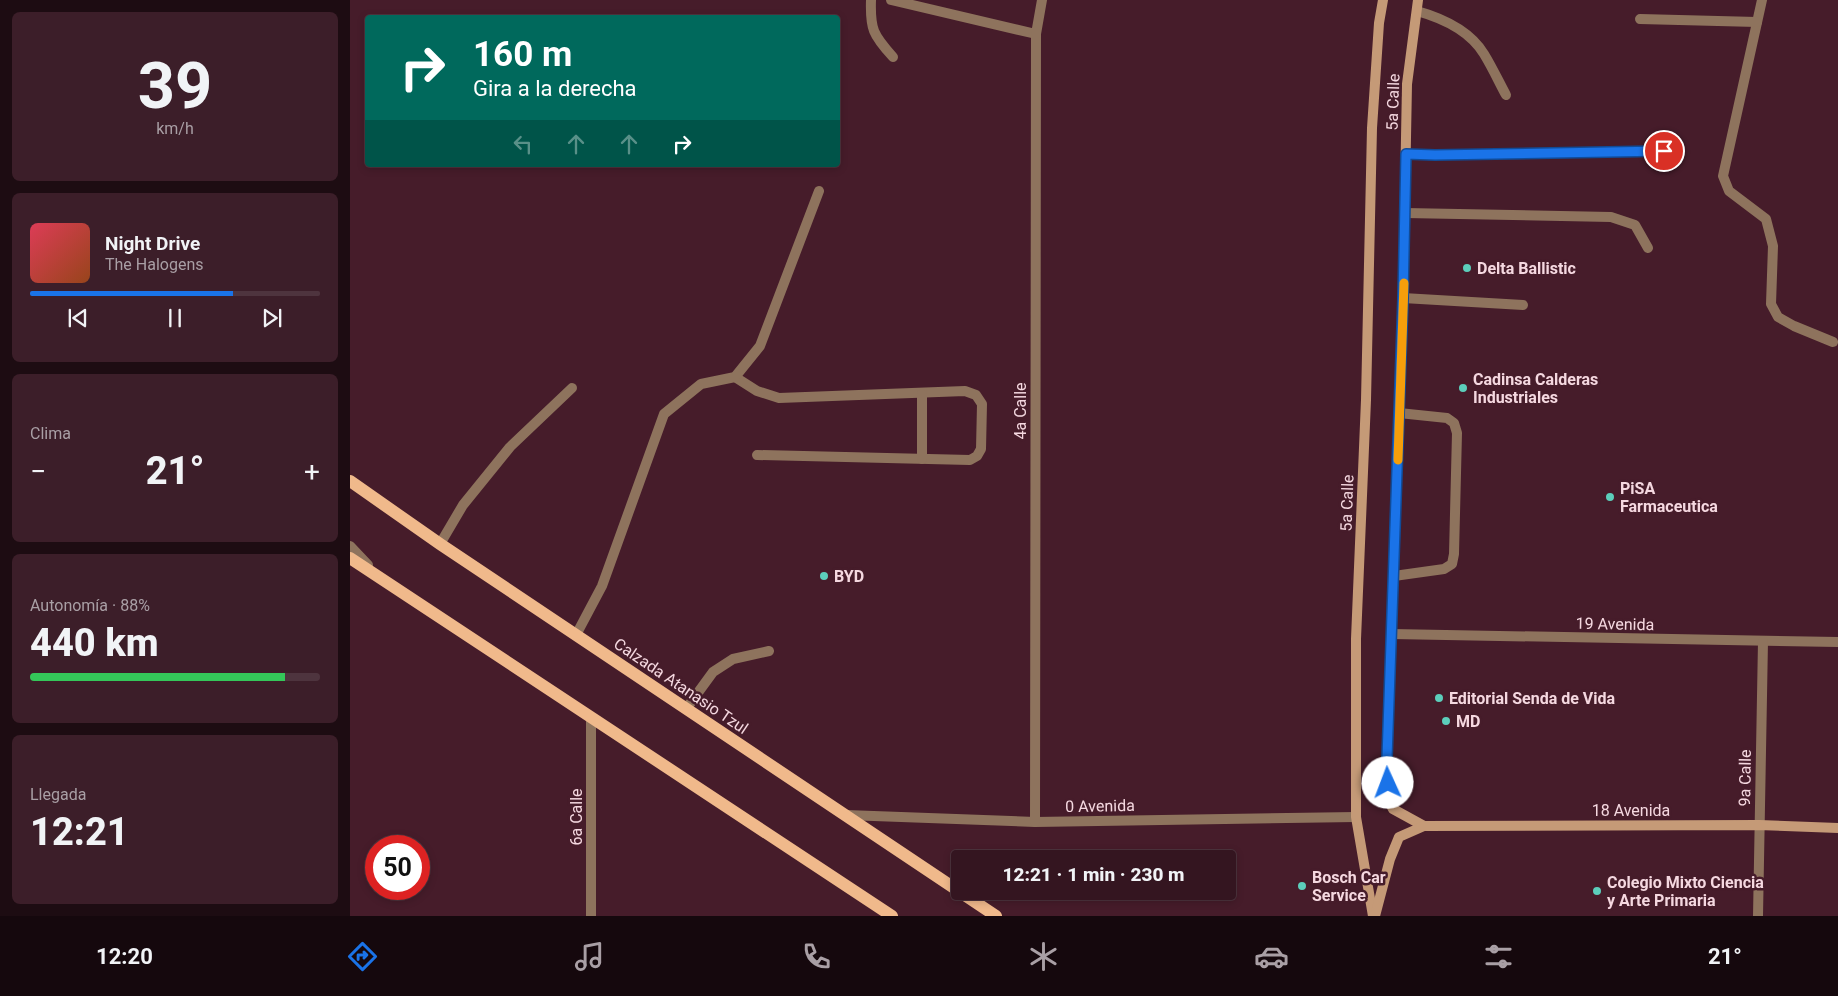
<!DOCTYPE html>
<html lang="es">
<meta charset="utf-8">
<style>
body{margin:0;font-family:Roboto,sans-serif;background:#3c1e29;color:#f1f3f6;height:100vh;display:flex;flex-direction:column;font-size:19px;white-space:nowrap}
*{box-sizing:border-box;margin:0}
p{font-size:16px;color:#a99fa5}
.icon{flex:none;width:28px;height:28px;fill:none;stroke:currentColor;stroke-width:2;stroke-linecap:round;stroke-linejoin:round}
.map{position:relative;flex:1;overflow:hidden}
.panel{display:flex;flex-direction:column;gap:12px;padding:12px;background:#1d0c12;width:350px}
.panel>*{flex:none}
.hud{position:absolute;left:15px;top:15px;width:475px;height:152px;border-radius:5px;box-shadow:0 2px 8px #0003,0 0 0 1px #4e343e;background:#00695c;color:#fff;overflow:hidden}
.speed{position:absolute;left:15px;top:835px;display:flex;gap:10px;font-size:25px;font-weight:700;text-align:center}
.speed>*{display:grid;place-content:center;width:65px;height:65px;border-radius:50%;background:#341520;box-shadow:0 2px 8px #0003,0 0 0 1px #4e343e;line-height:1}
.speed .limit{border:8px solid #d22;background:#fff;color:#111}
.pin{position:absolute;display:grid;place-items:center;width:42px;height:42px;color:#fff;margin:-21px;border:2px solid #fff;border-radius:50%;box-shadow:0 1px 5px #0007}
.me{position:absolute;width:55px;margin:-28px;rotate:358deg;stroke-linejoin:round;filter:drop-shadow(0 0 4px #0008)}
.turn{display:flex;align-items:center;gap:18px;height:105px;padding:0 25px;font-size:22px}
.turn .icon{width:65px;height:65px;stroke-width:2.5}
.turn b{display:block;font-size:35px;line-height:42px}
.lanes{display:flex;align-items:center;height:48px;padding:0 25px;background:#0003;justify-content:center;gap:25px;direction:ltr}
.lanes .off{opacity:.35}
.big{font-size:38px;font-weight:800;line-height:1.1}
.panel .widget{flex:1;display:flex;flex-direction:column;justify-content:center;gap:8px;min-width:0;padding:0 18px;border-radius:8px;background:#3c1e29}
.panel .dial{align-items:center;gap:0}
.dial b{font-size:65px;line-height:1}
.song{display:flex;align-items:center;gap:15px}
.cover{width:60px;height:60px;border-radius:8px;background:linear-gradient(135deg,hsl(350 70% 55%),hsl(20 70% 35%))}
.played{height:5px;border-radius:2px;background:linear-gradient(90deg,#1a73e8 70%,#4e343e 70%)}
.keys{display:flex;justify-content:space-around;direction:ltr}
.heat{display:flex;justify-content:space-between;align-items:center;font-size:28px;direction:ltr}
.charge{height:8px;border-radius:4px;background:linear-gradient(90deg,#34c759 88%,#4e343e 0)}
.trip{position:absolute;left:601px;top:850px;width:285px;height:50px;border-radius:5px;background:#341520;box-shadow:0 2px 8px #0003,0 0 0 1px #4e343e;font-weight:800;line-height:50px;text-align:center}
.tab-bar{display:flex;height:80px;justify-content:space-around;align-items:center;background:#15080d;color:#a99fa5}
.tab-bar .icon{width:35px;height:35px}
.tab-bar .selected{color:#1a73e8}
.tab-bar b{font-size:22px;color:#f1f3f6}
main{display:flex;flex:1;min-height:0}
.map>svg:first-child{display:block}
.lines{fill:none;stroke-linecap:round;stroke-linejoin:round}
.service{stroke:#8e735d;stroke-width:10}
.minor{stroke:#8e735d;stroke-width:10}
.tertiary{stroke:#8e735d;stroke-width:10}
.secondary{stroke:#c59a77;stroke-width:10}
.primary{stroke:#f0b98b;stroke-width:12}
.route-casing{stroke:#114b97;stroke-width:12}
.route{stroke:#1a73e8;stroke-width:9}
.slow{stroke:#f59e0b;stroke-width:9}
.poi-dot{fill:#5ccebb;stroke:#461c2a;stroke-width:2}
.labels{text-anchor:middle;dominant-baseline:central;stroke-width:5;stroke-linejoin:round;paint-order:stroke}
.street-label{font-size:16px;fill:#f5d8e0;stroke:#461c2a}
.poi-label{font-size:16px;font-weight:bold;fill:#f5d8e0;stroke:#461c2a;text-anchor:start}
</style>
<main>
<section class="panel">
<div class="widget dial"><b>39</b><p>km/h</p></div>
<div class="widget">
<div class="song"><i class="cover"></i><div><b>Night Drive</b><p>The Halogens</p></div></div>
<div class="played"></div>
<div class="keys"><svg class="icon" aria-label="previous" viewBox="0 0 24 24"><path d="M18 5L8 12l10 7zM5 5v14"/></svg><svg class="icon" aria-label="pause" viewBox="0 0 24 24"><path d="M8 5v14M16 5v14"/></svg><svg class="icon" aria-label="next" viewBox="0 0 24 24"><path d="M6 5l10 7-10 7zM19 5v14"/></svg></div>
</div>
<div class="widget"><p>Clima</p>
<div class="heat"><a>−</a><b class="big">21°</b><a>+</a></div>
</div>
<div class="widget"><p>Autonomía · 88%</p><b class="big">440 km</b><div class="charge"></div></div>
<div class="widget"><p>Llegada</p><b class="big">12:21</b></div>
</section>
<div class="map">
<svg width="1488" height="916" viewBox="0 0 1488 916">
<rect width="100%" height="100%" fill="#461c2a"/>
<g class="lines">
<g class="service">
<path d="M 521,0 C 520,29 523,35 543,57"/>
<path d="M 1412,0 L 1373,176 L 1379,191 L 1416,219 L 1423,246 L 1421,304 L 1428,317 L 1444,326 L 1483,342"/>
<path d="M 1067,11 C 1092,18 1120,31 1134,54 C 1142,67 1149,82 1156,95"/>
<path d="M 1290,19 L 1407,22"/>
<path d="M 1056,154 L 1085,155 L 1314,151"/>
<path d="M 1055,213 L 1261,217 L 1285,225 L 1298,248"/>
<path d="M 1053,298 L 1173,305"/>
<path d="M 385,377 L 407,391 L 429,398 L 615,391 L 626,395 L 632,404 L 631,449 L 627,456 L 620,460 L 407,455"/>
<path d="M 572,459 L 572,394"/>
<path d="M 90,544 L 113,505 L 160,447 L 222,388"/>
<path d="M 1044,576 L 1094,569 L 1102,564 L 1104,554 L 1107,433 L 1104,423 L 1097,418 L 1049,413"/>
<path d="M 226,635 L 252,586 L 314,414 L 351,384 L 385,377 L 410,346 L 469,191"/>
<path d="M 336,709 L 363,672 L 383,659 L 419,651"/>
</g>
<g class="minor">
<path d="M 541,0 L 686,34"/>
<path d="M 1042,634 L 1488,642"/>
<path d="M 496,815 L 685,822 L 1006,817"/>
<path d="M 685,822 L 686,34 L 692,0"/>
<path d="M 1408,916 L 1413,641"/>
</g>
<g class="tertiary">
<path d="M 0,546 L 18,565"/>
<path d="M 241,916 L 241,717"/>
</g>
<g class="secondary">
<path d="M 1068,0 L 1057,84 L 1053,298 L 1037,758 L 1037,798 L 1043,809 L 1074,826"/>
<path d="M 1023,916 L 1006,817 L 1006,639 L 1016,400 L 1022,128 L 1029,23 L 1033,0"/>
<path d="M 1025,916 L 1040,859 L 1049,837 L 1074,826 L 1409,825 L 1488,828"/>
</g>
<g class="primary">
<path d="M 0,481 L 90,544 L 646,916"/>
<path d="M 0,558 L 542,916"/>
</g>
</g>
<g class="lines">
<defs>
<path id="route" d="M 1038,783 L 1037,758 L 1053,298 L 1056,154 L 1085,155 L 1314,151"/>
</defs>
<use href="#route" class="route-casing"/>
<use href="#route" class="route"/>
<path class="slow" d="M 1048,460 L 1054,283"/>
</g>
<g class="poi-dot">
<circle cx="1117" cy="268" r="5"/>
<circle cx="1113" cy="388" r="5"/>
<circle cx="1260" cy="497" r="5"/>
<circle cx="474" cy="576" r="5"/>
<circle cx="1089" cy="698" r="5"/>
<circle cx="1096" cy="721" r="5"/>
<circle cx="952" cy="886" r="5"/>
<circle cx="1247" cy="891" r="5"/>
</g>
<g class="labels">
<g class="street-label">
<text transform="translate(1043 102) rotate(-88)">5a Calle</text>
<text transform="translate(670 411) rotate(-90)">4a Calle</text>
<text transform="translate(997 503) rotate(-88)">5a Calle</text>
<text transform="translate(1265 624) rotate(1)">19 Avenida</text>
<text transform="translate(331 686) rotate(34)">Calzada Atanasio Tzul</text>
<text transform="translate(1395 778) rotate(-89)">9a Calle</text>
<text transform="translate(750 806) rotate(-1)">0 Avenida</text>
<text x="1281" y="810">18 Avenida</text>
<text transform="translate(226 817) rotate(-90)">6a Calle</text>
</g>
<g class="poi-label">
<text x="1127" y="268">Delta Ballistic</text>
<text x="1123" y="379">Cadinsa Calderas<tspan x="1123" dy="18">Industriales</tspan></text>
<text x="1270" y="488">PiSA<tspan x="1270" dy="18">Farmaceutica</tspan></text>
<text x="484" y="576">BYD</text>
<text x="1099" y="698">Editorial Senda de Vida</text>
<text x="1106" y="721">MD</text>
<text x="962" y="877">Bosch Car<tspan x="962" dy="18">Service</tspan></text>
<text x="1257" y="882">Colegio Mixto Ciencia<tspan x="1257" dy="18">y Arte Primaria</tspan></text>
</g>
</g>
</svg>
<div class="speed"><div class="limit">50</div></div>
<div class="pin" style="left:1314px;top:151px;background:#d93025"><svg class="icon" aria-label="arrive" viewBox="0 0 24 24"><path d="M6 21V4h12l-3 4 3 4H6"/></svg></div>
<svg class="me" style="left:1038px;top:783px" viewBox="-20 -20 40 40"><circle r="19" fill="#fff"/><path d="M0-13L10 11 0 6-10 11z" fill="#1a73e8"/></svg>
<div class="trip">12:21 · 1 min · 230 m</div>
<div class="hud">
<div class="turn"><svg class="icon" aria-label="right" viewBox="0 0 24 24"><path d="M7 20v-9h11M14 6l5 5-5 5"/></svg><div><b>160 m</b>Gira a la derecha</div></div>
<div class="lanes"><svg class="icon off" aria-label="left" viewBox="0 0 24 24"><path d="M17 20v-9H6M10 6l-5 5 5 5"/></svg><svg class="icon off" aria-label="ahead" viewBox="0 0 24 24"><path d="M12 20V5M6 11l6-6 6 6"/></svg><svg class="icon off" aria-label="ahead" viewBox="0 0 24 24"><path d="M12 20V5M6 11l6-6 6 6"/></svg><svg class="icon" aria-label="right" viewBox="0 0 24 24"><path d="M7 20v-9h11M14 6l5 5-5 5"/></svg></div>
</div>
</div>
</main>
<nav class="tab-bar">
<b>12:20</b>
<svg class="icon selected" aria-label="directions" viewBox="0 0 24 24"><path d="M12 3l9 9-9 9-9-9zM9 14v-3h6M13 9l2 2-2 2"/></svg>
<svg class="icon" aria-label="music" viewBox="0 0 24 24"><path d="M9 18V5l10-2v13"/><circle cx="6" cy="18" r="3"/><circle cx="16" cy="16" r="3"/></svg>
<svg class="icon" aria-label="phone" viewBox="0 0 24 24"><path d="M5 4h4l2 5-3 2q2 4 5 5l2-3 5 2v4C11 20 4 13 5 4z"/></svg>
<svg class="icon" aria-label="climate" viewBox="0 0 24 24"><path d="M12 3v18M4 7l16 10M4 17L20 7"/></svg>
<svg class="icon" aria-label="car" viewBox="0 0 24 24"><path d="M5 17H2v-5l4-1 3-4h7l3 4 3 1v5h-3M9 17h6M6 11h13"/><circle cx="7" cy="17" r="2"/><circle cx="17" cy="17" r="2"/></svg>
<svg class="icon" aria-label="filters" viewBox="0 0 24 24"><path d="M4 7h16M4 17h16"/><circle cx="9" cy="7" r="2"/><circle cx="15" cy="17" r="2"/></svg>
<b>21°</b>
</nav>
